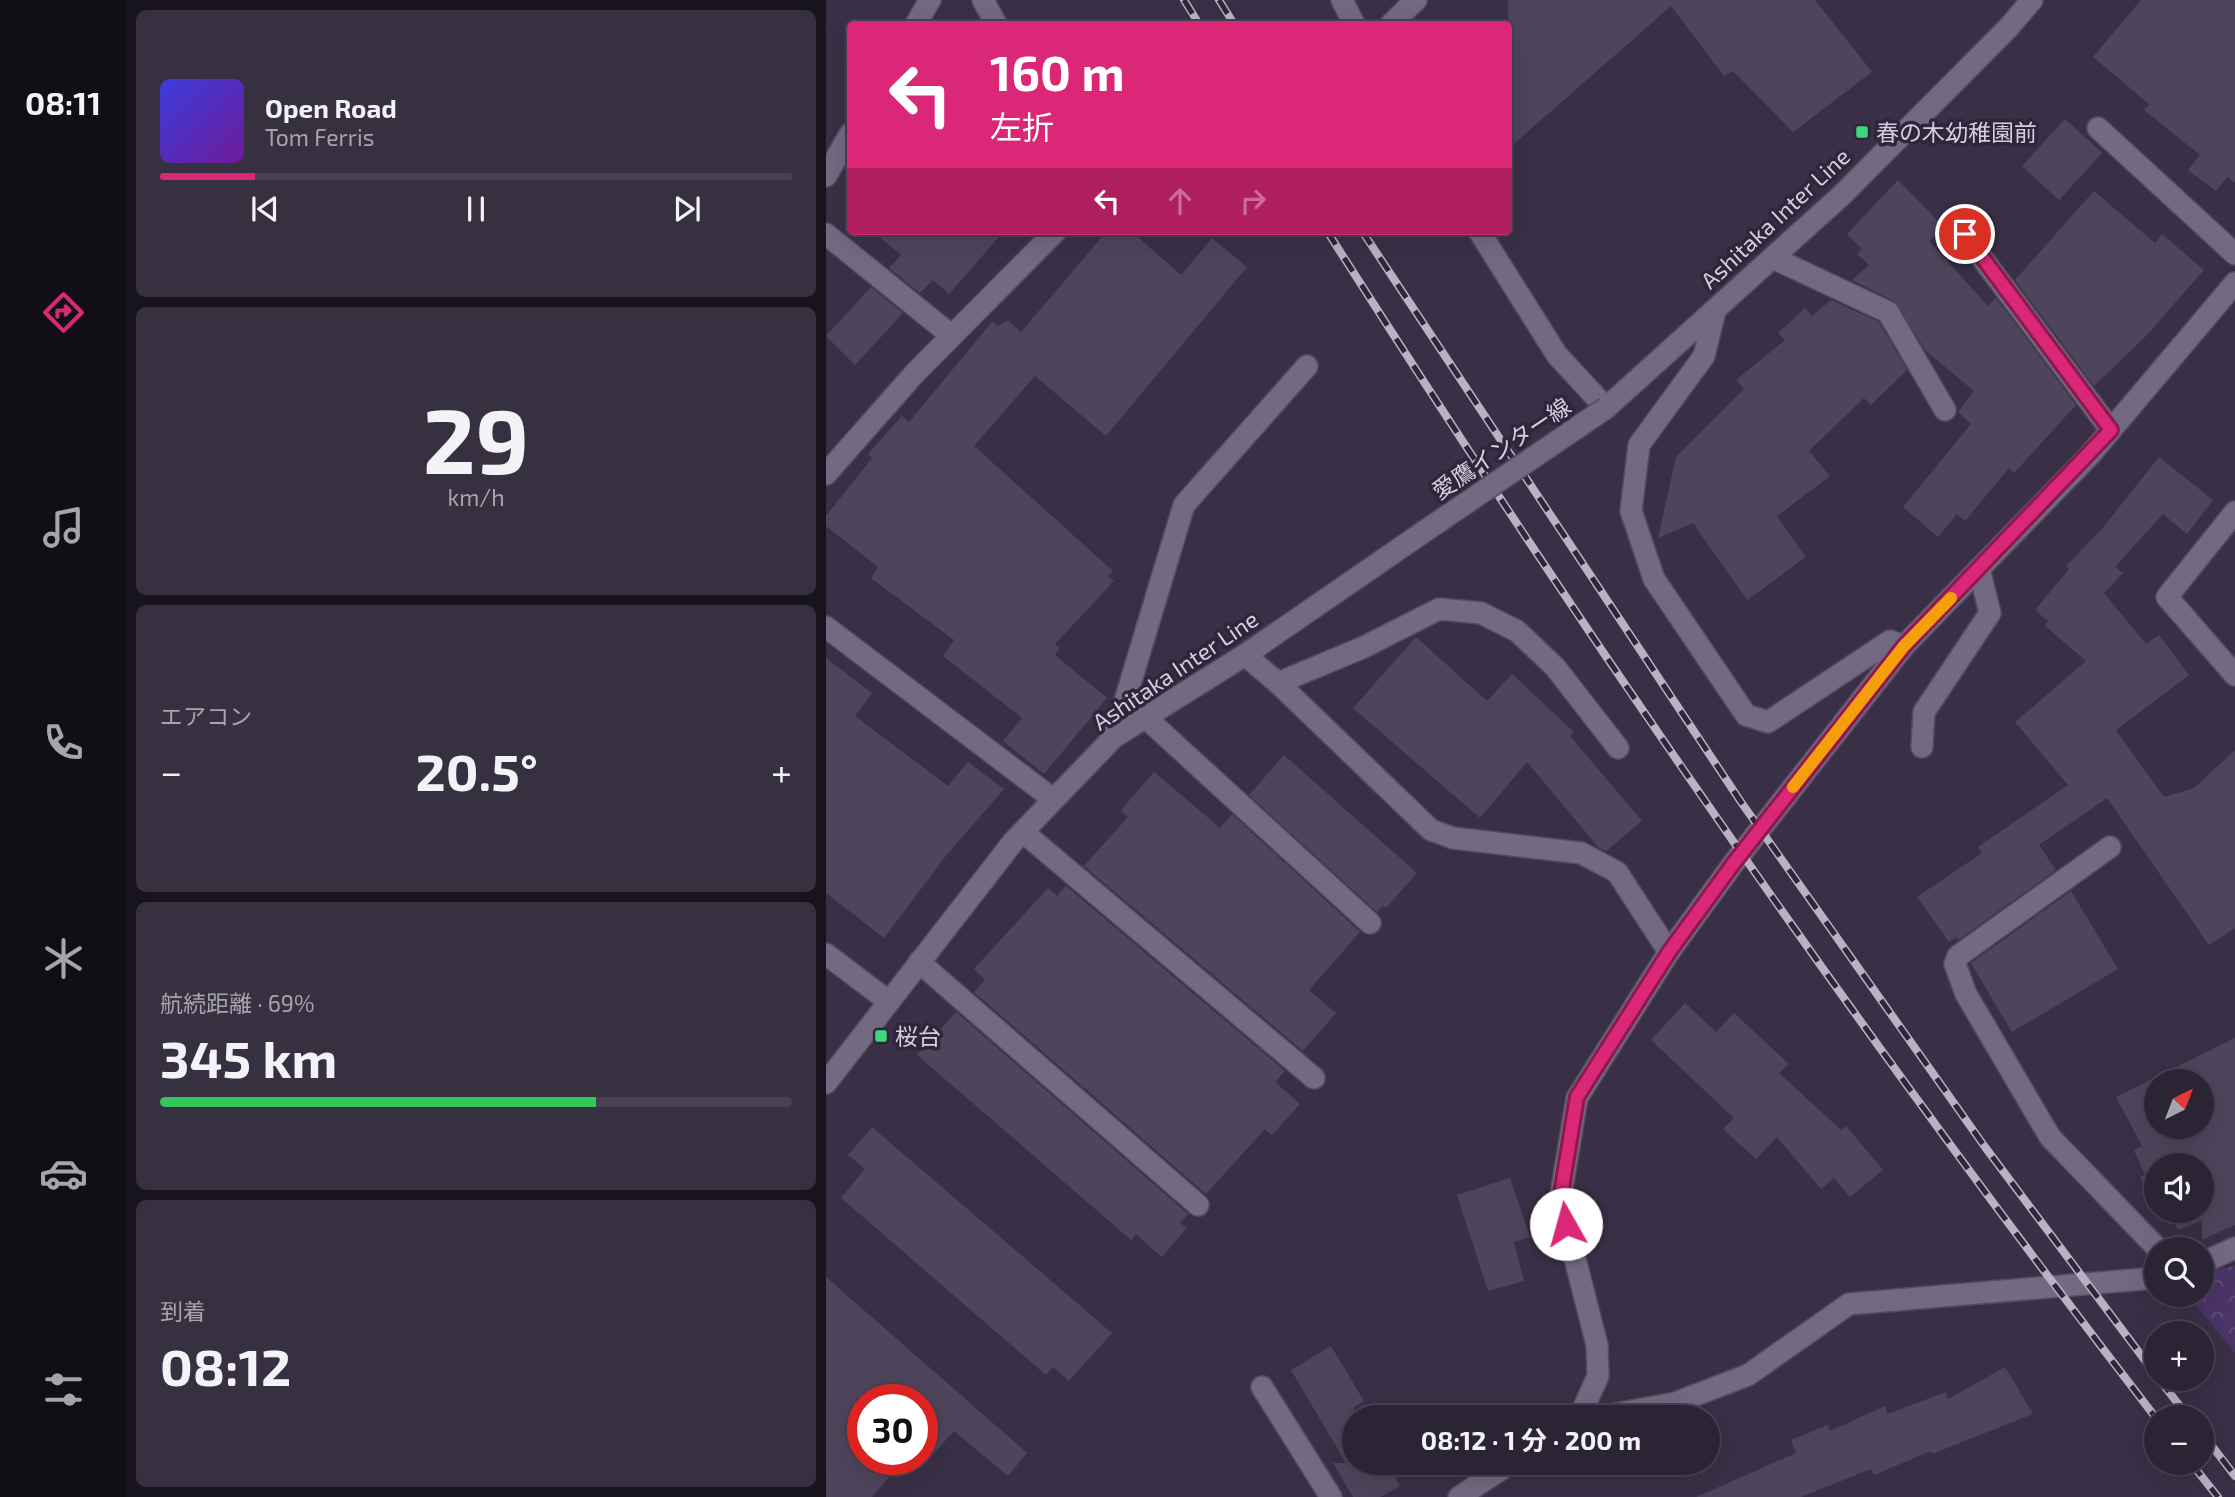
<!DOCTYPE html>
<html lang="ja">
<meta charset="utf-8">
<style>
body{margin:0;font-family:"Exo 2","Noto Sans JP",sans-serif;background:#373041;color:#f1f3f6;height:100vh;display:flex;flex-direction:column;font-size:26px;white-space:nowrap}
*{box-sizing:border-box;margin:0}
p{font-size:23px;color:#a6a4ad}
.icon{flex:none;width:38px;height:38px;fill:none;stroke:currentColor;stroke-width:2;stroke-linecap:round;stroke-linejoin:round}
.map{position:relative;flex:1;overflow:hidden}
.drawer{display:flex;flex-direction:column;gap:10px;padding:10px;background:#18141d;width:700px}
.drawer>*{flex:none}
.banner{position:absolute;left:21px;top:21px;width:665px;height:214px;border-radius:7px;box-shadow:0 7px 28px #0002,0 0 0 2px #474150;background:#db2777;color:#fff;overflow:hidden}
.needle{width:46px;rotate:42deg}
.controls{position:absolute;left:1318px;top:1069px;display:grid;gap:14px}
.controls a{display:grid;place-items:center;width:70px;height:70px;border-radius:50%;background:#2b2435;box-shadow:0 7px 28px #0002,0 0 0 2px #474150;font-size:35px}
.speed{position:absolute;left:21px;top:1384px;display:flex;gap:14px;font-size:35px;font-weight:700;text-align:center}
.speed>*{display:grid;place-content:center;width:91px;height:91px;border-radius:50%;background:#2b2435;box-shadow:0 7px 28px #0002,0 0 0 2px #474150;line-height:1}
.speed .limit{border:10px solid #d22;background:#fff;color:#111}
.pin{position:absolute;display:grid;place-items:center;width:60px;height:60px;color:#fff;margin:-30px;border:4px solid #fff;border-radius:50%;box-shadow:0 2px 7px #0007}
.me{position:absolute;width:77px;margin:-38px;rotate:353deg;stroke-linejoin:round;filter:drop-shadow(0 0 5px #0008)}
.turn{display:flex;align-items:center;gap:24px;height:147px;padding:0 28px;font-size:32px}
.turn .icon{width:91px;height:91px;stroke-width:2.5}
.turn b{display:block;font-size:49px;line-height:60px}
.lanes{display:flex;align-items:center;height:66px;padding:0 28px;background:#0003;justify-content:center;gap:35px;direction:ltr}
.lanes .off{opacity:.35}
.big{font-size:52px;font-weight:700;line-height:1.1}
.drawer .widget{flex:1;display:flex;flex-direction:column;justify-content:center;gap:10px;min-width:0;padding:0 24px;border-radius:10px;background:#373041}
.drawer .dial{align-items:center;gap:0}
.dial b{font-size:91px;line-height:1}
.song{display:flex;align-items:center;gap:21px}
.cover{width:84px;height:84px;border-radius:10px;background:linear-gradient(135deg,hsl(240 70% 55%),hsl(280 70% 35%))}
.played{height:7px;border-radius:4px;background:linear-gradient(90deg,#db2777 15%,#474150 15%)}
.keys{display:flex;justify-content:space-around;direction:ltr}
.heat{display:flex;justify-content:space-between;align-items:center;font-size:38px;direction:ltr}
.charge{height:10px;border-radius:5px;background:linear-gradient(90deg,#34c759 69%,#474150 0)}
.trip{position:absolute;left:516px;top:1405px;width:378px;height:70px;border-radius:35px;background:#2b2435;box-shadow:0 7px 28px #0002,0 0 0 2px #474150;font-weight:700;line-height:70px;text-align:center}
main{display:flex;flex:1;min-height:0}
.dock{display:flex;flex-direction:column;width:126px;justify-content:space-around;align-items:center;background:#110e15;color:#a6a4ad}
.dock .icon{width:49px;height:49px}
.dock .on{color:#db2777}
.dock b{font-size:32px;color:#f1f3f6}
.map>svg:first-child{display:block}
.forest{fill:url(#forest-crowns)}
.building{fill:#4e455c;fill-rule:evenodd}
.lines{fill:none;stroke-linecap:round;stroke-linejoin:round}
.service-casing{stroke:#534b5e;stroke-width:24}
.minor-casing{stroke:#534b5e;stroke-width:24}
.secondary-casing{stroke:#534b5e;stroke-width:24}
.service{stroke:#736982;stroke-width:21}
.minor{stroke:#736982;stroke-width:21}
.secondary{stroke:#736982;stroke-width:21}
.rail-casing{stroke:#b9b2c2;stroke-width:8}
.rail{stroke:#2f263c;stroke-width:5;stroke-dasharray:16;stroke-linecap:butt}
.secondary-bridge-casing{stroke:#534b5e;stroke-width:24;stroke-linecap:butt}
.secondary-bridge{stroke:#736982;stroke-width:21}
.route-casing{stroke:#8e194d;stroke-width:18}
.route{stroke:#db2777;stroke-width:12}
.slow{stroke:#f59e0b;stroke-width:12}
.poi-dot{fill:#3ed77d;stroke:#2f263c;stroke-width:2.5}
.labels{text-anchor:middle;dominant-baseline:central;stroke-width:7;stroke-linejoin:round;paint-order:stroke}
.poi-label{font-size:23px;fill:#d5cfdd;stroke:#2f263c;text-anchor:start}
.street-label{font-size:23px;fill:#d5cfdd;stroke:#2f263c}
</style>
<main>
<nav class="dock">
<b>08:11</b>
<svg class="icon on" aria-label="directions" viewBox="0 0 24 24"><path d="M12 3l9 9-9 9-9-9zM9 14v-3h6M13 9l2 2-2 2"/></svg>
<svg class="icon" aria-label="music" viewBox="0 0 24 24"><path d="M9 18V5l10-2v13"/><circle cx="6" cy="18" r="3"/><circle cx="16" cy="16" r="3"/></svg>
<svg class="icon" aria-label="phone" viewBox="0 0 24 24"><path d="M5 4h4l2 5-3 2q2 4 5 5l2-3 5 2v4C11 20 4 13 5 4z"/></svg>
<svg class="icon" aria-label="climate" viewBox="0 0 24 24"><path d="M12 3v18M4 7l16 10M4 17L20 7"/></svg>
<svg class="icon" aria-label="car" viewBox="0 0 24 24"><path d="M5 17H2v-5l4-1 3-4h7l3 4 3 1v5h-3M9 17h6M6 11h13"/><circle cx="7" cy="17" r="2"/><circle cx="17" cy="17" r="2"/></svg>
<svg class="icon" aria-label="filters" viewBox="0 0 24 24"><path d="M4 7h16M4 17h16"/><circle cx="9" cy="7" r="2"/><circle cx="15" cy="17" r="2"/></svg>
</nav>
<section class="drawer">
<div class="widget">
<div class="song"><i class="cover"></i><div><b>Open Road</b><p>Tom Ferris</p></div></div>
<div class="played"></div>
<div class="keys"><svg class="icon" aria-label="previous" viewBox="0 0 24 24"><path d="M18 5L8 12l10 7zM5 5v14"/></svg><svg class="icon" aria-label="pause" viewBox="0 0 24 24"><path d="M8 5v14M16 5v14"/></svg><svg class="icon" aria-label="next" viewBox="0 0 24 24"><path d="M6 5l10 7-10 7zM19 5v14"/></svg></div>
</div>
<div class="widget dial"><b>29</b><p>km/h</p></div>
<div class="widget"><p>エアコン</p>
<div class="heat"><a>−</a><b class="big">20.5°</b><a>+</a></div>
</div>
<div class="widget"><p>航続距離 · 69%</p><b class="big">345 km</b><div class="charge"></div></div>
<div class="widget"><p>到着</p><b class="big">08:12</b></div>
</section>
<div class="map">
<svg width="1409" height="1497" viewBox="0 0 1409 1497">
<defs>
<pattern id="forest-crowns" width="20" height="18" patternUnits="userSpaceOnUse" patternTransform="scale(1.75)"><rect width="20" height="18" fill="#4b3468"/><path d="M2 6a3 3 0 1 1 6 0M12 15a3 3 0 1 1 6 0" fill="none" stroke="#64507d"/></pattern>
</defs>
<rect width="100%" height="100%" fill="#393047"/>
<path class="forest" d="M 1409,1266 L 1409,1353 L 1362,1295 L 1376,1295 L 1376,1272 Z"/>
<g class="building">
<path d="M 682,0 L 989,0 L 1046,72 L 967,132 L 907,71 L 898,76 L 845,6 L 682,149 Z"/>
<path d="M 1315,0 L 1409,0 L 1409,183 L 1401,177 L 1390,191 L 1362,170 L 1374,155 L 1318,110 L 1323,104 L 1267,57 Z"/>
<path d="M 1239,119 L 1276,153 L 1233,200 L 1196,166 Z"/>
<path d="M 1072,180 L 1118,227 L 1103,241 L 1162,306 L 1170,298 L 1250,405 L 1188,473 L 1183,468 L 1139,521 L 1131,514 L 1112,537 L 1077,507 L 1145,424 L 1132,412 L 1148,391 L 1100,351 L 1068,301 L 1026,280 L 1043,265 L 1031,254 L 1036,249 L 1021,234 Z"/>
<path d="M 1268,191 L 1329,243 L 1336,234 L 1378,270 L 1319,337 L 1268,386 L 1189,280 Z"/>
<path d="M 46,231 L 178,231 L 123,294 L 107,280 L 94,293 L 63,268 L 75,255 Z"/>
<path d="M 281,231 L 305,231 L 355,275 L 386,238 L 421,267 L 280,436 L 209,376 L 148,446 L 287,571 L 282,576 L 288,581 L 229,644 L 234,648 L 229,655 L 281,698 L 218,774 L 177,741 L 196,718 L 117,656 L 128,640 L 45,578 L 52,567 L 0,526 L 0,516 L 46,458 L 42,454 L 76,416 L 83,422 L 166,322 L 172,326 L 182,320 L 195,332 Z"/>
<path d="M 45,287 L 77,313 L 29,365 L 0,336 Z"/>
<path d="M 1005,300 L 1053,322 L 1081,370 L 1045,405 L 1038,398 L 983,451 L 1004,476 L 951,516 L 980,557 L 921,600 L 867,523 L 832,538 L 850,457 L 918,389 L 910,380 L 959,340 L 952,333 L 979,308 L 986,316 Z"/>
<path d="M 1333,457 L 1387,500 L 1361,534 L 1337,514 L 1289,567 L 1297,573 L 1278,593 L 1320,644 L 1333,635 L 1363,675 L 1290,730 L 1338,797 L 1368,788 L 1409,750 L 1409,928 L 1383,945 L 1281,798 L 1213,845 L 1230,870 L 1132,940 L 1130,937 L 1123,942 L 1091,897 L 1156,853 L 1152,847 L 1242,785 L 1189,722 L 1260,661 L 1219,626 L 1222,621 L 1209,610 L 1243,569 L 1240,566 L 1275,530 Z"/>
<path d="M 590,637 L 661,701 L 686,674 L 748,732 L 744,736 L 816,821 L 780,851 L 773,848 L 701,762 L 654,818 L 527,708 Z"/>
<path d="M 0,658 L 46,693 L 29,716 L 122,786 L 142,762 L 178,789 L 119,857 L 58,938 L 0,893 Z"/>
<path d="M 458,755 L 591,873 L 560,908 L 557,905 L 551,912 L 423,795 Z"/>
<path d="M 328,772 L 394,828 L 406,814 L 534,932 L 483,990 L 510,1013 L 477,1051 L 258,866 L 302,817 L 295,810 Z"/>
<path d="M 240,886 L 459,1071 L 449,1082 L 474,1104 L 446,1135 L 439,1129 L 380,1194 L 148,992 L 159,980 L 148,969 L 222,888 L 231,896 Z"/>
<path d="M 1245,891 L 1292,969 L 1186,1032 L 1145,963 Z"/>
<path d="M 859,1003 L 890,1032 L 908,1013 L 963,1064 L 953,1073 L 1015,1130 L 1020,1126 L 1057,1170 L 1024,1197 L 1008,1178 L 995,1189 L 951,1137 L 930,1159 L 897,1129 L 908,1118 L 825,1040 Z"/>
<path d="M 130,1012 L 362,1214 L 354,1223 L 361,1228 L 336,1257 L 310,1234 L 305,1240 L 91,1055 Z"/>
<path d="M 1409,1038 L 1409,1225 L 1376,1240 L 1376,1220 L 1352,1230 L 1344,1211 L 1376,1211 L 1376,1166 L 1330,1166 L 1330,1211 L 1339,1211 L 1330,1215 L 1314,1177 L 1319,1175 L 1308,1150 L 1316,1146 L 1290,1097 ZM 1330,1082 L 1376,1082 L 1376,1127 L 1330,1127 Z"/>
<path d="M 46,1127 L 286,1333 L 243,1381 L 227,1367 L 220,1375 L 15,1198 L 39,1169 L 22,1155 Z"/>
<path d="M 684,1178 L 704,1237 L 688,1242 L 698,1281 L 662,1291 L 631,1195 Z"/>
<path d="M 0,1277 L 201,1453 L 182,1476 L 128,1431 L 100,1462 L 96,1458 L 96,1400 L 37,1400 L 37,1460 L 78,1460 L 46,1497 L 0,1497 Z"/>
<path d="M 505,1346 L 538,1401 L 528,1407 L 528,1463 L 560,1463 L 574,1486 L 554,1497 L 527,1497 L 507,1463 L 520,1463 L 465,1370 Z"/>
<path d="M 1179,1367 L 1207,1414 L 1106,1454 L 1105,1451 L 1048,1475 L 1045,1469 L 975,1497 L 870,1497 L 970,1453 L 965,1440 L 1002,1425 L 1004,1431 L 1059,1406 L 1062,1414 L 1120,1392 L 1122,1399 Z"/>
</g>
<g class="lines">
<defs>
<g id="service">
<path d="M 947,258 L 1062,312 L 1119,410"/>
<path d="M 889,311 L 878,356 L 813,445 L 805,511 L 828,579 L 920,715 L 942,722 L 1064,641 L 1078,646"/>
<path d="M 627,838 L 755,853 L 791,872 L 843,952"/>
</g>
<g id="minor">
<path d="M 157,0 L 170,24"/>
<path d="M 516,0 L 528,24"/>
<path d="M 90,24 L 104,0"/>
<path d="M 565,24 L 590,0"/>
<path d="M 1272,128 L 1409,254"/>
<path d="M 0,176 L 24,134"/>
<path d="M 653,231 L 731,355 L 780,408"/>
<path d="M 0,234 L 126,336"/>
<path d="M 1138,234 L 1285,430"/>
<path d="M 0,474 L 89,373 L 230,231"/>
<path d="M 1409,512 L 1341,597 L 1409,675"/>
<path d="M 0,627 L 227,799"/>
<path d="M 419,655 L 452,683 L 538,647 L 613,609 L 655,613 L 691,631 L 729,667 L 792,748"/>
<path d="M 452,683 L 605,830 L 627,838"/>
<path d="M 319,717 L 544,923"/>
<path d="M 288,737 L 358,505 L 481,366"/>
<path d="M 1096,747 L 1098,712 L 1164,613 L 1153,569"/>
<path d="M 197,832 L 488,1078"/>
<path d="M 1284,847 L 1132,956 L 1129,964 L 1140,994 L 1224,1137 L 1333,1250"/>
<path d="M 0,954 L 62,1001"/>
<path d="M 93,962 L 372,1205"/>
<path d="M 1376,1263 L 1409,1248"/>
<path d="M 436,1387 L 505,1497"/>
<path d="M 753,1418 L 772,1376 L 771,1345 L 734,1200 L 751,1098 L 843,952 L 907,864 L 1078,646 L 1263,456 L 1409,283"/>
<path d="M 767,1418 L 849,1403 L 922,1375 L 1023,1304 L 1330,1278"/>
<path d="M 633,1497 L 685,1463"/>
</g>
<g id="secondary">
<path d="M 780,408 L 1016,195 L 1183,27 L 1206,0"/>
<path d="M 0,1083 L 187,842 L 288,737 L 419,655 L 599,531"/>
</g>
</defs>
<use href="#service" class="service-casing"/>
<use href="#minor" class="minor-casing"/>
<use href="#secondary" class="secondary-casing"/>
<use href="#service" class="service"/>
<use href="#minor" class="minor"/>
<use href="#secondary" class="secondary"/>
<defs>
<g id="rail">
<path d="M 358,0 L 373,24"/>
<path d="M 393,0 L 408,24"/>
<path d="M 501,231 C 759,637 1036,1037 1330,1418"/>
<path d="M 536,231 L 915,802 L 1159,1147 L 1330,1375"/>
<path d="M 1333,1379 L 1363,1418"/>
<path d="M 1376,1433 L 1409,1476"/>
<path d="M 1365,1463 L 1392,1497"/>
</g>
</defs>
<use href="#rail" class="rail-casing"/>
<use href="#rail" class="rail"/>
<defs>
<path id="secondary-bridge" d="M 599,531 L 780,408"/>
</defs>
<use href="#secondary-bridge" class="secondary-bridge-casing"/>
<use href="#secondary-bridge" class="secondary-bridge"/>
</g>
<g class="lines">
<defs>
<path id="route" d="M 740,1224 L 734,1200 L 751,1097 L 843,952 L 907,864 L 1078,646 L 1285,430 L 1139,234"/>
</defs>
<use href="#route" class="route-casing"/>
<use href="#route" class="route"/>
<path class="slow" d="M 967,787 L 1078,646 L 1125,598"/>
</g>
<g class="poi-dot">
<rect x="1029" y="125" width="14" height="14" rx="3.5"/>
<rect x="48" y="1029" width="14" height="14" rx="3.5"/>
</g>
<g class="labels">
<g class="poi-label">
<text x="1050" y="132">春の木幼稚園前</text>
<text x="69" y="1036">桜台</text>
</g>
<g class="street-label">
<text transform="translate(949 218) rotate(-43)">Ashitaka Inter Line</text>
<text transform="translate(675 448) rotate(-34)">愛鷹インター線</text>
<text transform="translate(349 670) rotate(-34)">Ashitaka Inter Line</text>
</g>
</g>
</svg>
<div class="controls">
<a><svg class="needle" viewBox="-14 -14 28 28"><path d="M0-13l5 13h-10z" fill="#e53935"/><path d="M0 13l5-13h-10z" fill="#a6a4ad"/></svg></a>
<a><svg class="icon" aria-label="sound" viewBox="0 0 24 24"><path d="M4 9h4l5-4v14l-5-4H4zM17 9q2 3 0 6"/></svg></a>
<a><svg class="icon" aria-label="search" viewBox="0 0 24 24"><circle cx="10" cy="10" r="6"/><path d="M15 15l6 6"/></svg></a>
<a>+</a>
<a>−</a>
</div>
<div class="speed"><div class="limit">30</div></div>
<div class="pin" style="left:1139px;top:234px;background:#d93025"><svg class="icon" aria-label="arrive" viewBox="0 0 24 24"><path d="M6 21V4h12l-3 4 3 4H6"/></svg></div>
<svg class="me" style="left:740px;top:1224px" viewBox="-20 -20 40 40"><circle r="19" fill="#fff"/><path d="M0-13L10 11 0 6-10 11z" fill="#db2777"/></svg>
<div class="trip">08:12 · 1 分 · 200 m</div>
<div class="banner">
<div class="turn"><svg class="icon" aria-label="left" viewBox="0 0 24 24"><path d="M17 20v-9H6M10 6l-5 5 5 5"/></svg><div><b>160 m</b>左折</div></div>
<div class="lanes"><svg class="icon" aria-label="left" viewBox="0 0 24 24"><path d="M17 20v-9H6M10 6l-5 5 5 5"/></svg><svg class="icon off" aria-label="ahead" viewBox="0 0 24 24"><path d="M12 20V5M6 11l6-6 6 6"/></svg><svg class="icon off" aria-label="right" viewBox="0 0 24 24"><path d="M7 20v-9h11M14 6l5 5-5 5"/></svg></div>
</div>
</div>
</main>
